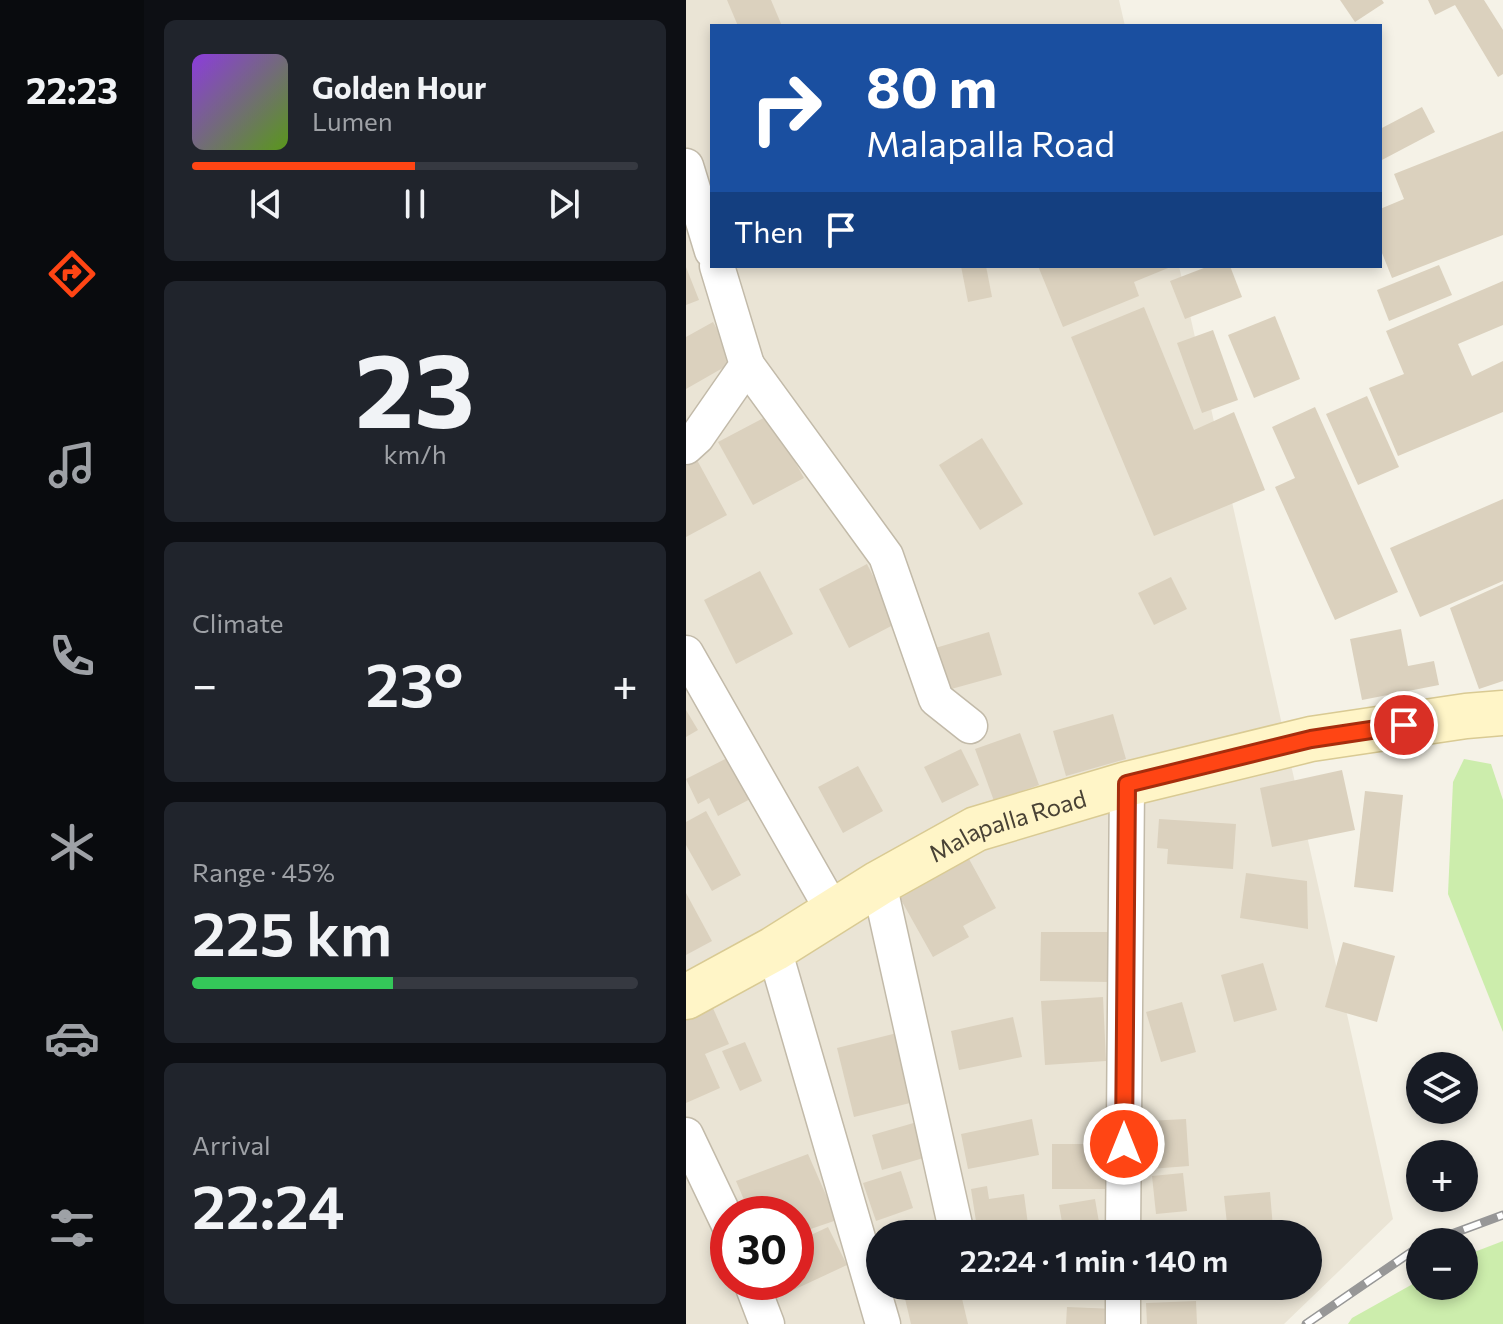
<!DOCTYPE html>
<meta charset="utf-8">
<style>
body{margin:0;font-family:Commissioner,sans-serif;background:#20242c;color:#f1f3f6;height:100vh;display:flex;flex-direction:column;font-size:30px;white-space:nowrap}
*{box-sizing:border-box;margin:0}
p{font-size:26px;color:#9ea1a6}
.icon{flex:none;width:44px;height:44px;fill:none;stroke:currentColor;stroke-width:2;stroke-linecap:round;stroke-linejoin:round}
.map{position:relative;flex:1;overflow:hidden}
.drawer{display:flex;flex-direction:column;gap:20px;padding:20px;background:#0d0f14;width:542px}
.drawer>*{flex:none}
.top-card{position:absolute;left:24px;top:24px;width:672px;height:244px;border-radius:0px;box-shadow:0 4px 12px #0003;background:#1a4fa0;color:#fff;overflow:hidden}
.controls{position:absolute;left:720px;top:1052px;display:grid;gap:16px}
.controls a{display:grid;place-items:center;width:72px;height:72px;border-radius:50%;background:#171b24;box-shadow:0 4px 12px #0003;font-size:40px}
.speed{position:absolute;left:24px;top:1196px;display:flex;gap:16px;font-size:40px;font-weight:700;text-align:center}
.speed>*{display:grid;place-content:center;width:104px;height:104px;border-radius:50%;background:#171b24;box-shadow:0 4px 12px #0003;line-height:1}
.speed .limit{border:12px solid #d22;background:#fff;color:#111}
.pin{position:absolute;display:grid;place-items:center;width:68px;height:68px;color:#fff;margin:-34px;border:4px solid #fff;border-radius:50%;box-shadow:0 2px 8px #0007}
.me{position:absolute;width:88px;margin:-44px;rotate:0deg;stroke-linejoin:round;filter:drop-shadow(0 0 6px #0008)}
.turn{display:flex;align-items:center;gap:28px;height:168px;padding:0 24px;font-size:36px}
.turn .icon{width:104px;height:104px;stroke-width:2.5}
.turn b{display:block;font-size:56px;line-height:68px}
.then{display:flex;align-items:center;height:76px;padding:0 24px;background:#0003;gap:16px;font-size:30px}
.big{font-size:60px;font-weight:600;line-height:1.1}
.drawer .widget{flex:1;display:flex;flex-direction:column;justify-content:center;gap:12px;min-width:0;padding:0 28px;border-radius:12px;background:#20242c}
.drawer .dial{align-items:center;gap:0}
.dial b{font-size:104px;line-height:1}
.song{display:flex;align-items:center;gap:24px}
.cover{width:96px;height:96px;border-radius:12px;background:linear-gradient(135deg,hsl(270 70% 55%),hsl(90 70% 35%))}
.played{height:8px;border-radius:4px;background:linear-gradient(90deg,#ff4514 50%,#363941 50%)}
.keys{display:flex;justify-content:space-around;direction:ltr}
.heat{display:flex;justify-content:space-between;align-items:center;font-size:44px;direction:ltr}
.charge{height:12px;border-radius:6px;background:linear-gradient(90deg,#34c759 45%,#363941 0)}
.trip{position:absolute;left:180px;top:1220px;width:456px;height:80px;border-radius:40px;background:#171b24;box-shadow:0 4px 12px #0003;font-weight:600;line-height:80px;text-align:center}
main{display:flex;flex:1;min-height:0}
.tab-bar{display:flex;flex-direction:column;width:144px;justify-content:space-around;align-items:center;background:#090b0e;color:#9ea1a6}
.tab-bar .icon{width:56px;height:56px}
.tab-bar .active{color:#ff4514}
.tab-bar b{font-size:36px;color:#f1f3f6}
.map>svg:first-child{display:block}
.residential{fill:#eae4d5;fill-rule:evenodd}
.green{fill:#ccedac}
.building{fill:#dbd1be}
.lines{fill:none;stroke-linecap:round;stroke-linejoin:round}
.street-casing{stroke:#c2baa9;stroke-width:37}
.secondary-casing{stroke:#d9ca93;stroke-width:47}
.street{stroke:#fff;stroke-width:34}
.secondary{stroke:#fff5c7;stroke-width:44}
.rail-casing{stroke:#979797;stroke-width:9}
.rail{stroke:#fff;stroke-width:6;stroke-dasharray:18;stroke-linecap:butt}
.route-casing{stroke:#a62d0d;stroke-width:20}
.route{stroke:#ff4514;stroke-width:14}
.labels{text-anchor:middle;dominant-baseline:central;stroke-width:6;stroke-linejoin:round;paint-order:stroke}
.street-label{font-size:24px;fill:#494235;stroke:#fff}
</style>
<main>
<nav class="tab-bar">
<b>22:23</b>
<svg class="icon active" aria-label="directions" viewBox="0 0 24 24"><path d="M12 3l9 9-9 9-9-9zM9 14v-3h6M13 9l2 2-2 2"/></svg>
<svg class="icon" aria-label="music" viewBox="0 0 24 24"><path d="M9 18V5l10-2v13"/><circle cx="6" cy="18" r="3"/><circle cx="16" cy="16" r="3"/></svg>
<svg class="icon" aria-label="phone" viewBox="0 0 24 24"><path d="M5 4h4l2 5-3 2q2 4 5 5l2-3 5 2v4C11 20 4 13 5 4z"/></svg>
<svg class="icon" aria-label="climate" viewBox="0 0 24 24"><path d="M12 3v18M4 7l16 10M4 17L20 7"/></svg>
<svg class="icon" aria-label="car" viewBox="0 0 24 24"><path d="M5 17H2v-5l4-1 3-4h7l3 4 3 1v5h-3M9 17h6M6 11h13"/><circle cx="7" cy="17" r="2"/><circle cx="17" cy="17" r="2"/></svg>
<svg class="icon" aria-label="filters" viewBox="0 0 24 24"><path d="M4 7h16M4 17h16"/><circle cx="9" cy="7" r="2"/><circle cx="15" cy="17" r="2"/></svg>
</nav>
<section class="drawer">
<div class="widget">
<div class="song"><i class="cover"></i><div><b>Golden Hour</b><p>Lumen</p></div></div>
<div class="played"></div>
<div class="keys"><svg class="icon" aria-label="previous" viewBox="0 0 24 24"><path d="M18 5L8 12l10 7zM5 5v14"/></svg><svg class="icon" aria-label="pause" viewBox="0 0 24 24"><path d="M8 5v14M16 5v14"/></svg><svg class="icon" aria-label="next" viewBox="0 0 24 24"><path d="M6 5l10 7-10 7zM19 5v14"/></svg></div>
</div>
<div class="widget dial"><b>23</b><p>km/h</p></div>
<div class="widget"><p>Climate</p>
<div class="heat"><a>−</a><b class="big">23°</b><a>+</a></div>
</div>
<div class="widget"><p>Range · 45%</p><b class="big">225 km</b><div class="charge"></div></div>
<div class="widget"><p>Arrival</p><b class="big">22:24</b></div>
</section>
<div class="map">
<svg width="817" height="1324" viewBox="0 0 817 1324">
<rect width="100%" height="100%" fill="#f5f2e7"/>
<path class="residential" d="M 0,0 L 433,0 L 439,26 L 26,26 L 26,266 L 493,266 L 707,1219 L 598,1324 L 0,1324 ZM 42,1214 L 110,1214 L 110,1282 L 42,1282 ZM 194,1234 L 622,1234 L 622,1286 L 194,1286 Z"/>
<g class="green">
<path d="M 778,759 L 805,764 L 817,800 L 817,1032 L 762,894 L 767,782 Z"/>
<path d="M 817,1241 L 817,1324 L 662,1324 L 666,1318 L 734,1280 L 734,1286 L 778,1286 L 778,1256 Z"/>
</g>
<g class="building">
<path d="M 41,0 L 85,0 L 96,26 L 52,26 Z"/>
<path d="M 654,0 L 696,0 L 698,3 L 669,22 Z"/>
<path d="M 742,0 L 798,0 L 817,30 L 817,74 L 812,77 L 769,5 L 749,15 Z"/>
<path d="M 736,107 L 749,132 L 694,161 L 694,129 Z"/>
<path d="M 817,131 L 817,235 L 706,278 L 694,248 L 694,209 L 718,199 L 708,174 Z"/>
<path d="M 753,265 L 766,295 L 703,321 L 691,290 Z"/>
<path d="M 275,266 L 300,266 L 306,297 L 282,302 Z"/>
<path d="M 352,266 L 487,266 L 448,282 L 453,296 L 377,327 Z"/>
<path d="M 523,266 L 544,266 L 556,297 L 499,319 L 484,281 Z"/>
<path d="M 0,267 L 13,300 L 0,305 Z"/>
<path d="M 817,281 L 817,325 L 772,344 L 786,376 L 817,361 L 817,412 L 712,456 L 683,388 L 718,374 L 700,331 Z"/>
<path d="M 458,307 L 508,430 L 548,412 L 579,490 L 468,536 L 385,337 Z"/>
<path d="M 589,316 L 614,379 L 568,398 L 542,335 Z"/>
<path d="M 27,322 L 49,361 L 0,389 L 0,337 Z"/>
<path d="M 527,330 L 552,400 L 516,413 L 491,343 Z"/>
<path d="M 681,396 L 713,467 L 672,485 L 640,414 Z"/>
<path d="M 629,407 L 712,592 L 649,620 L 589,487 L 609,478 L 586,427 Z"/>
<path d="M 83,415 L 118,478 L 67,505 L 32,442 Z"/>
<path d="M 296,438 L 337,504 L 294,530 L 253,465 Z"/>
<path d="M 11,460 L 41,515 L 0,537 L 0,466 Z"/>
<path d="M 817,499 L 817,581 L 734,617 L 704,548 Z"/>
<path d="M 181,564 L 211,623 L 163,648 L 133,589 Z"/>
<path d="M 74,571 L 107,634 L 50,664 L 18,600 Z"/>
<path d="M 485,577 L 501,609 L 468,625 L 452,593 Z"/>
<path d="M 817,584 L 817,681 L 793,689 L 764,608 Z"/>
<path d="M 715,629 L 722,666 L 748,661 L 753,685 L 676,700 L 664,639 Z"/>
<path d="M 303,632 L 316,675 L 258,691 L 246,649 Z"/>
<path d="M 0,710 L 12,730 L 0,737 Z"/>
<path d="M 427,714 L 440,759 L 380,776 L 367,731 Z"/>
<path d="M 334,733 L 353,785 L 308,801 L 289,749 Z"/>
<path d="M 275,749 L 293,785 L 256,803 L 238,767 Z"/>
<path d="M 49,754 L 70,796 L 32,816 L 23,798 L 12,804 L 0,779 Z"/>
<path d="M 172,766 L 197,811 L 157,833 L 132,787 Z"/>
<path d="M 656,770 L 669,830 L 586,847 L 574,788 Z"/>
<path d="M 679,791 L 717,795 L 707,892 L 668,887 Z"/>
<path d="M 20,811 L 55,875 L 26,891 L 0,845 L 0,822 Z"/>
<path d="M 473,819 L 550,824 L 547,869 L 481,864 L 482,849 L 471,848 Z"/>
<path d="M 283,859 L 310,908 L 277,926 L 283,937 L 247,957 L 214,898 Z"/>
<path d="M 560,873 L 621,881 L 622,929 L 554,918 Z"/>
<path d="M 0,893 L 26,941 L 0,955 Z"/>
<path d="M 355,932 L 426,932 L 425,982 L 354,981 Z"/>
<path d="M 657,942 L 709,956 L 691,1022 L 639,1007 Z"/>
<path d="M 577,963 L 591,1010 L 548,1022 L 535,975 Z"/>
<path d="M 417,997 L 420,1061 L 359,1065 L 355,1001 Z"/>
<path d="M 496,1002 L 510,1052 L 475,1062 L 460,1012 Z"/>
<path d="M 26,1006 L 43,1044 L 19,1054 L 34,1088 L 0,1103 L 0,1017 Z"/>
<path d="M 327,1017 L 336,1057 L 273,1070 L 265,1031 Z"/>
<path d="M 211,1033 L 228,1102 L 168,1117 L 151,1048 Z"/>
<path d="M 59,1042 L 76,1081 L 54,1091 L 36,1051 Z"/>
<path d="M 346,1119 L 353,1155 L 282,1169 L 275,1134 Z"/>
<path d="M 500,1119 L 503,1166 L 464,1169 L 461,1121 Z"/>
<path d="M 238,1120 L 248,1155 L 196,1170 L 186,1135 Z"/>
<path d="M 366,1144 L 423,1144 L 422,1189 L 366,1189 Z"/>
<path d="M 122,1154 L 151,1220 L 110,1234 L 110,1214 L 64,1214 L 50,1181 Z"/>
<path d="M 215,1171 L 227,1208 L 190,1221 L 177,1183 Z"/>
<path d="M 497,1173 L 501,1211 L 470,1214 L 466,1176 Z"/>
<path d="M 301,1186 L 303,1199 L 338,1194 L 343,1232 L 292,1234 L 285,1189 Z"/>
<path d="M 584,1192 L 587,1228 L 542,1233 L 538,1196 Z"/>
<path d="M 409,1199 L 415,1234 L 378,1234 L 373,1205 Z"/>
<path d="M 221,1222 L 225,1234 L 193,1234 L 192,1230 Z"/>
<path d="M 142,1227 L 161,1265 L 101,1293 L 96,1282 L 110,1282 L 110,1242 Z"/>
<path d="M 216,1286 L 273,1286 L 282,1324 L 225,1324 Z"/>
<path d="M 510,1301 L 511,1324 L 461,1324 L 460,1303 Z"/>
<path d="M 381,1307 L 429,1309 L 428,1324 L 380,1324 Z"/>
</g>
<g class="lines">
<defs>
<g id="street">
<path d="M 0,166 L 26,251"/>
<path d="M 61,365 L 200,556 L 250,699 L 284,726"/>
<path d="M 0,447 L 11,437 L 61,365 L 31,266"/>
<path d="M 0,653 L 147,911"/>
<path d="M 193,883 L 271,1234"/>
<path d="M 88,949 L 197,1324"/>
<path d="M 0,1135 L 42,1223"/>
<path d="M 437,1234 L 441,784"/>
<path d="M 65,1282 L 81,1324"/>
<path d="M 437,1324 L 437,1286"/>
</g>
<g id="secondary">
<path id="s1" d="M 0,997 L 88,949 L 193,883 L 290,829 L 441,784 L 625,739 L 780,716 L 817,713"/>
</g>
</defs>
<use href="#street" class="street-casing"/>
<use href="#secondary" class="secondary-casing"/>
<use href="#street" class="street"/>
<use href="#secondary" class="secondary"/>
<defs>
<g id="rail">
<path d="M 744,1242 L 817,1215"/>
<path d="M 620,1324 L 734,1246"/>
</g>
</defs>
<use href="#rail" class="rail-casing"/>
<use href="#rail" class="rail"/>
</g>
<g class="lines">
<defs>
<path id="route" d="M 438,1144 L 441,784 L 625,739 L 718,725"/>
</defs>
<use href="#route" class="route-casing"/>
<use href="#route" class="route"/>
</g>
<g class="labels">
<g class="street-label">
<text stroke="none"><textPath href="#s1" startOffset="366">Malapalla Road</textPath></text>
</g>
</g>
</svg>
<div class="controls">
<a><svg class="icon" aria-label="layers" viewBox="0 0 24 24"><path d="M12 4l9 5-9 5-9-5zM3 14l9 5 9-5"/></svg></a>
<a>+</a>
<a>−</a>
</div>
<div class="speed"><div class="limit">30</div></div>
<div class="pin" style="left:718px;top:725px;background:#d93025"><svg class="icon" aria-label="arrive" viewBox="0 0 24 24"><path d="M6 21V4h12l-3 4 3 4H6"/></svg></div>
<svg class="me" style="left:438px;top:1144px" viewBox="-20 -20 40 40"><circle r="17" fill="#ff4514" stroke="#fff" stroke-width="3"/><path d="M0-11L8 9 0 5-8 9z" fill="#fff"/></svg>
<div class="trip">22:24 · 1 min · 140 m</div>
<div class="top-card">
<div class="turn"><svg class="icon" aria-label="right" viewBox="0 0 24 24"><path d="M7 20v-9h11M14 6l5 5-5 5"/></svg><div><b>80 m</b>Malapalla Road</div></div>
<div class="then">Then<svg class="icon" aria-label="arrive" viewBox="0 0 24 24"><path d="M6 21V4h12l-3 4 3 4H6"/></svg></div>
</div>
</div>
</main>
